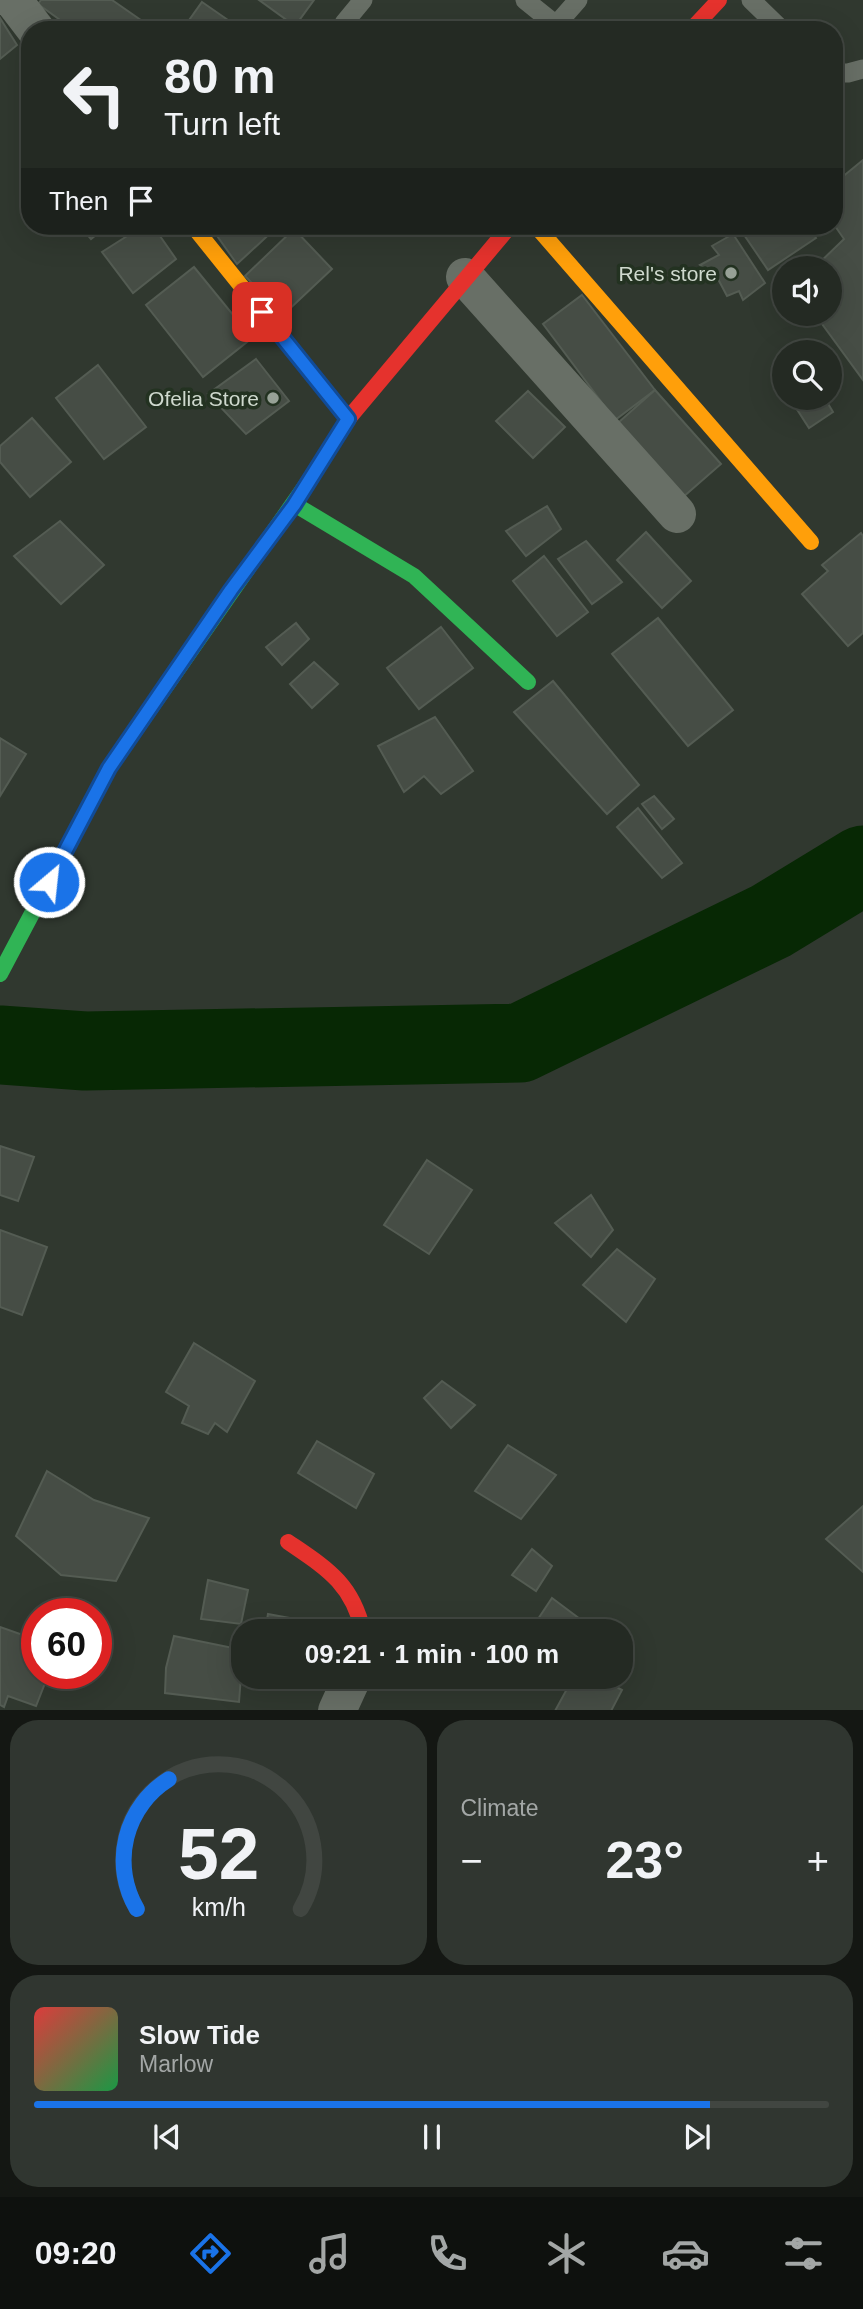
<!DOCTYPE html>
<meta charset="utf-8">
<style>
body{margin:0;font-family:Arial,sans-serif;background:#303630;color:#f1f3f6;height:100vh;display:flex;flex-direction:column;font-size:26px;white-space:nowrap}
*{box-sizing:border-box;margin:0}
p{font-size:23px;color:#a3a7a6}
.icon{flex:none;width:38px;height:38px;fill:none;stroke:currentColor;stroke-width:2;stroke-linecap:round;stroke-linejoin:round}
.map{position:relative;height:1710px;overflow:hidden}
.sheet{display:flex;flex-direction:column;gap:10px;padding:10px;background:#141713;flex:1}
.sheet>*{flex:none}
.top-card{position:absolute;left:21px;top:21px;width:822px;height:214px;border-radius:28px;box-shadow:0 7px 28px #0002,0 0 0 2px #414641;background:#242a23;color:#f1f3f6;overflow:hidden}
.controls{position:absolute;left:772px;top:256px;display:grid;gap:14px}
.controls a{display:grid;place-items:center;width:70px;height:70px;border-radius:50%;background:#242a23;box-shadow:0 7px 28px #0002,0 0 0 2px #414641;font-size:35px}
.speed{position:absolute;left:21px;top:1598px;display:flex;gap:14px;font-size:35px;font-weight:700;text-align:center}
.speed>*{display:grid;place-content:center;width:91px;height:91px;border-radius:50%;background:#242a23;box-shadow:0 7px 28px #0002,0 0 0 2px #414641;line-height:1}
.speed .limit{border:10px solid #d22;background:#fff;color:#111}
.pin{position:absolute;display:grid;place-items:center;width:60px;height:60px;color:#fff;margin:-30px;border-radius:14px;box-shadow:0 4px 10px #0006}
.me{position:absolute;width:77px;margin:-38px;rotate:28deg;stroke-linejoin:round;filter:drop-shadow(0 0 5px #0008)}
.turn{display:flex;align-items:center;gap:24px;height:147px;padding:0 28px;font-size:32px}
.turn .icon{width:91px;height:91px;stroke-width:2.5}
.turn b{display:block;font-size:49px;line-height:60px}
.then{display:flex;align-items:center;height:66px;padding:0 28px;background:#0003;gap:14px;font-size:26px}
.big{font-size:52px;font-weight:600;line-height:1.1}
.sheet .card{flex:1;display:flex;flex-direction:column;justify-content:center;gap:10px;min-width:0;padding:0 24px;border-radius:28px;background:#303630}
.sheet .dial{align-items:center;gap:0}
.dial svg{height:182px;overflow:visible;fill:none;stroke:#414641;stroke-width:7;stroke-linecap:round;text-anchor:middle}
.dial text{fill:#f1f3f6;stroke:none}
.song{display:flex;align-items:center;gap:21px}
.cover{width:84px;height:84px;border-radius:10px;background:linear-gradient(135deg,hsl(0 70% 55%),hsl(140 70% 35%))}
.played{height:7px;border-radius:4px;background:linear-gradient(90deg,#1a73e8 85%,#414641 85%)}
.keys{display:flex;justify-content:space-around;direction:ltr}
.heat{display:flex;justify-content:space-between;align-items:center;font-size:38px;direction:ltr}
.sheet .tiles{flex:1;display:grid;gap:10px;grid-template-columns:1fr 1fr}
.card:last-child{grid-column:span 2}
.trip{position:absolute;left:231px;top:1619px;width:402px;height:70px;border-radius:28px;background:#242a23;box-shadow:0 7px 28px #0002,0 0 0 2px #414641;font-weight:600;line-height:70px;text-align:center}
.tab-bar{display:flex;height:112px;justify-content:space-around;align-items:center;background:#0e110e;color:#a3a7a6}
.tab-bar .icon{width:49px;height:49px}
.tab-bar .selected{color:#1a73e8}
.tab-bar b{font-size:32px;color:#f1f3f6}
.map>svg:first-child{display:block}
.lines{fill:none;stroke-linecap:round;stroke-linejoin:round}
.river{stroke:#072804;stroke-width:79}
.building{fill:#464d45;stroke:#545c53;stroke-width:2}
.lane{stroke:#686f66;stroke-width:19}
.street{stroke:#686f66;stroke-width:38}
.fast{stroke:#30b455;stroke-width:16}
.slow{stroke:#ff9f0a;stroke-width:16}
.jam{stroke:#e5322d;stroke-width:16}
.route-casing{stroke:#114b97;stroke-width:18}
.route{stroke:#1a73e8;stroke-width:12}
.poi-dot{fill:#97a196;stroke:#233221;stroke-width:2.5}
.labels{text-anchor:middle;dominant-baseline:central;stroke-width:7;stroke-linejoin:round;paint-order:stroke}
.poi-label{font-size:21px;fill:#cfd9ce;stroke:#233221;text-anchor:end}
</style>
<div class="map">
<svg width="863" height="1711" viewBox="0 0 863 1711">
<rect width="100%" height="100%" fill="#30382f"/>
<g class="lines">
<path class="river" d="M 0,1045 L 85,1051 L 520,1043 L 771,921 L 863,865"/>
</g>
<g class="building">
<path d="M 41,0 L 112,0 L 148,25 L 145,30 L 74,30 L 38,4 Z"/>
<path d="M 259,0 L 314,0 L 295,26 Z"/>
<path d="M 202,2 L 238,27 L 236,30 L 182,30 Z"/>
<path d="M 0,18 L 17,45 L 0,59 Z"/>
<path d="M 863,160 L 863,380 L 814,313 L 830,313 L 830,268 L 814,268 L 844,239 L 835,226 L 835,183 Z"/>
<path d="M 80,226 L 107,226 L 91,239 Z"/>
<path d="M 143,226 L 153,226 L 176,259 L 133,293 L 102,252 Z"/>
<path d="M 210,226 L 274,226 L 276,228 L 237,264 Z"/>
<path d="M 738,226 L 808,226 L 816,238 L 768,270 Z"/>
<path d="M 294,229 L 332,269 L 283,315 L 245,276 Z"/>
<path d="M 733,234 L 765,283 L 743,300 L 739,291 L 727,296 L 718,279 L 700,265 L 719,255 L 712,246 Z"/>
<path d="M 194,267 L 252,338 L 203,377 L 146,305 Z"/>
<path d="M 582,295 L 655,390 L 615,420 L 543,324 Z"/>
<path d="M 256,359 L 289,401 L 246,434 L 208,394 Z"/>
<path d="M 98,365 L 146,427 L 104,459 L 56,398 Z"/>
<path d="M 655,390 L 721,464 L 675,504 L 610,430 Z"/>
<path d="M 528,391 L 565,427 L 533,458 L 496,421 Z"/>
<path d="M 789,397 L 824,397 L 833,412 L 809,428 Z"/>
<path d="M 32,418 L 71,462 L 30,497 L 0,462 L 0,446 Z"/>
<path d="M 547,506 L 561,529 L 526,556 L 506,531 Z"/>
<path d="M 60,521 L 104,565 L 61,604 L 14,556 Z"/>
<path d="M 646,532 L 691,581 L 662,608 L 617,560 Z"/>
<path d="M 861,533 L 863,536 L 863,633 L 848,646 L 802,594 L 828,571 L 822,565 Z"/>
<path d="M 586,541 L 622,582 L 592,604 L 558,559 Z"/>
<path d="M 544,556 L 588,612 L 557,636 L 513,581 Z"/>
<path d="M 658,618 L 733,710 L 688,746 L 612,654 Z"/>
<path d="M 296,623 L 309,639 L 282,665 L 266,647 Z"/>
<path d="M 441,627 L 473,668 L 419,709 L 387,668 Z"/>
<path d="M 314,662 L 338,684 L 312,708 L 290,684 Z"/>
<path d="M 553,681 L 639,785 L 607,814 L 514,712 Z"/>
<path d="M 435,717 L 473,771 L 441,794 L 424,776 L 404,792 L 378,746 Z"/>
<path d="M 0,738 L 26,754 L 0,796 Z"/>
<path d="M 654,796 L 674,819 L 662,829 L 642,804 Z"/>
<path d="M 638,808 L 682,863 L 662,878 L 617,827 Z"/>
<path d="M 0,1146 L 34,1157 L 18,1201 L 0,1195 Z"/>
<path d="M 427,1160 L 472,1190 L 429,1254 L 384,1225 Z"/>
<path d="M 591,1195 L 613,1230 L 591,1257 L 555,1223 Z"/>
<path d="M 0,1230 L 47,1247 L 22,1315 L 0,1307 Z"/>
<path d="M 617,1249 L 655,1279 L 626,1322 L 583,1285 Z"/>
<path d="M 194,1343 L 255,1381 L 227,1432 L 215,1423 L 208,1434 L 182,1423 L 189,1406 L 166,1392 Z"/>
<path d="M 442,1381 L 475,1405 L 451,1428 L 424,1398 Z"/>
<path d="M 317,1441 L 374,1474 L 356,1508 L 298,1473 Z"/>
<path d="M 508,1445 L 556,1475 L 521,1519 L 475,1491 Z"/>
<path d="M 47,1471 L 94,1500 L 149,1518 L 116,1581 L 61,1575 L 16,1536 Z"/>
<path d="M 863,1506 L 863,1572 L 826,1539 Z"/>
<path d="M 532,1549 L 552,1566 L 536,1591 L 512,1575 Z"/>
<path d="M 208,1580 L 248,1590 L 241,1624 L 201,1619 Z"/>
<path d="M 552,1598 L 592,1628 L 590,1631 L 530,1631 Z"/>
<path d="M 268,1614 L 317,1623 L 315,1631 L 265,1631 Z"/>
<path d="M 0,1627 L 37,1640 L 37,1673 L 49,1673 L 36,1706 L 8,1696 L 4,1707 L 0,1705 Z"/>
<path d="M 174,1636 L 243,1650 L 239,1702 L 165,1693 L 166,1668 Z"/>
<path d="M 574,1676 L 596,1676 L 622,1690 L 611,1711 L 555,1711 Z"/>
</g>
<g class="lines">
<g class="lane">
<path d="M 525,0 L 556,25 L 553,30"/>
<path d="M 751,0 L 782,30"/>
<path d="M 556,25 L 578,0"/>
<path d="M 353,30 L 344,23 L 363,0"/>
<path d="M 835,73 L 848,73 L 863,69"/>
</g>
<g class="street">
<path d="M 13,0 L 36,30"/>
<path d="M 465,277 L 677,514"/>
<path d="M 337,1711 L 353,1676"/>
</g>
<g class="fast">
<path d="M 294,504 L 414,576 L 528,682"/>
<path d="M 0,974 L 109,768 L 308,482"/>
</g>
<g class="slow">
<path d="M 193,226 L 348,419"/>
<path d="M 536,226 L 811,542"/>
</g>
<g class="jam">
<path d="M 691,30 L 719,0"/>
<path d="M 308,482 L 348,419 L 510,226"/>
<path d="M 288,1542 C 326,1568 352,1583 363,1631"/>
</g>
</g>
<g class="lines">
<defs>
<path id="route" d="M 49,882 L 109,768 L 231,590 L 294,505 L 348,419 L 262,312"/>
</defs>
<use href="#route" class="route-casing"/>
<use href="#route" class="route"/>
</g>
<g class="poi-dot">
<circle cx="731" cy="273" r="7"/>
<circle cx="273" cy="398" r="7"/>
</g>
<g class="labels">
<g class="poi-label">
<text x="717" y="273">Rel's store</text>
<text x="259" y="398">Ofelia Store</text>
</g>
</g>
</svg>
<div class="controls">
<a><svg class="icon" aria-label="sound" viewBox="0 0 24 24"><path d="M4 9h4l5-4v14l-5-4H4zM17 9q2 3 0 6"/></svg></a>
<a><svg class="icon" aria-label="search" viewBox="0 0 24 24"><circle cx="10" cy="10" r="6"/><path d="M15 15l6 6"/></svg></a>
</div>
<div class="speed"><div class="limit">60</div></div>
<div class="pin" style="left:262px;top:312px;background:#d93025"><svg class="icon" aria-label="arrive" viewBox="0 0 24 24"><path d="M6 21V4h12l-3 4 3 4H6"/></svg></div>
<svg class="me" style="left:49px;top:882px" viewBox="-20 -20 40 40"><circle r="17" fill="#1a73e8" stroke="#fff" stroke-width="3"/><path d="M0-11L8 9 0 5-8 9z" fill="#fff"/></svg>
<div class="trip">09:21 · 1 min · 100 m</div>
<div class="top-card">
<div class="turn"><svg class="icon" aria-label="left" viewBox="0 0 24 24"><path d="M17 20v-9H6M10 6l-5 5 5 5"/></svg><div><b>80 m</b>Turn left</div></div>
<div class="then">Then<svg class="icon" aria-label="arrive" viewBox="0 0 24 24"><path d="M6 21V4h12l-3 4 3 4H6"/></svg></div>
</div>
</div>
<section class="sheet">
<div class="tiles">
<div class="card dial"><svg viewBox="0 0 100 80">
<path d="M14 69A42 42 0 1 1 86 69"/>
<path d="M14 69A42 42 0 0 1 28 12" stroke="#1a73e8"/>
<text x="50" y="56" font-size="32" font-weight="700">52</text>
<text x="50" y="72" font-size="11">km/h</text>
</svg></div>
<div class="card"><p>Climate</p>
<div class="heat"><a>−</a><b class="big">23°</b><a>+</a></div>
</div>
<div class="card">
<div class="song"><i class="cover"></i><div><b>Slow Tide</b><p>Marlow</p></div></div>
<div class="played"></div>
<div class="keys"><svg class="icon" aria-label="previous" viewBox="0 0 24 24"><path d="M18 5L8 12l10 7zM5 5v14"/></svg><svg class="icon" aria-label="pause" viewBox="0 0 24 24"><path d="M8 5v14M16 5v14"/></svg><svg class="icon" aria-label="next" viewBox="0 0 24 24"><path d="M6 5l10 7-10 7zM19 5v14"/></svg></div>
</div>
</div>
</section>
<nav class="tab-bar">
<b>09:20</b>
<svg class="icon selected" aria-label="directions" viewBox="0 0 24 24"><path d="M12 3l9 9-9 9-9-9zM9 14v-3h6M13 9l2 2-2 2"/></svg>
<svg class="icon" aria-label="music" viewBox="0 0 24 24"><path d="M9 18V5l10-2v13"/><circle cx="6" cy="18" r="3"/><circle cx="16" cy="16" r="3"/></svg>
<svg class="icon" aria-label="phone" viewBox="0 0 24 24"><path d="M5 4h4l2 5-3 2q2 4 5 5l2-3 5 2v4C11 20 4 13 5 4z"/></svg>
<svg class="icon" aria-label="climate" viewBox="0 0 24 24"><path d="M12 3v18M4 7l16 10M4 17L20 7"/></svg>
<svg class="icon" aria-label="car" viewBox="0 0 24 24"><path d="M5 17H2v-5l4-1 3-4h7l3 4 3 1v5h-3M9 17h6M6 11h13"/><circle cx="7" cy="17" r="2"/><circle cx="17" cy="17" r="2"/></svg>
<svg class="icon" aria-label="filters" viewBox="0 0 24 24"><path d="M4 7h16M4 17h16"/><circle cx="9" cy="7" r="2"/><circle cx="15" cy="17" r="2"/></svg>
</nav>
